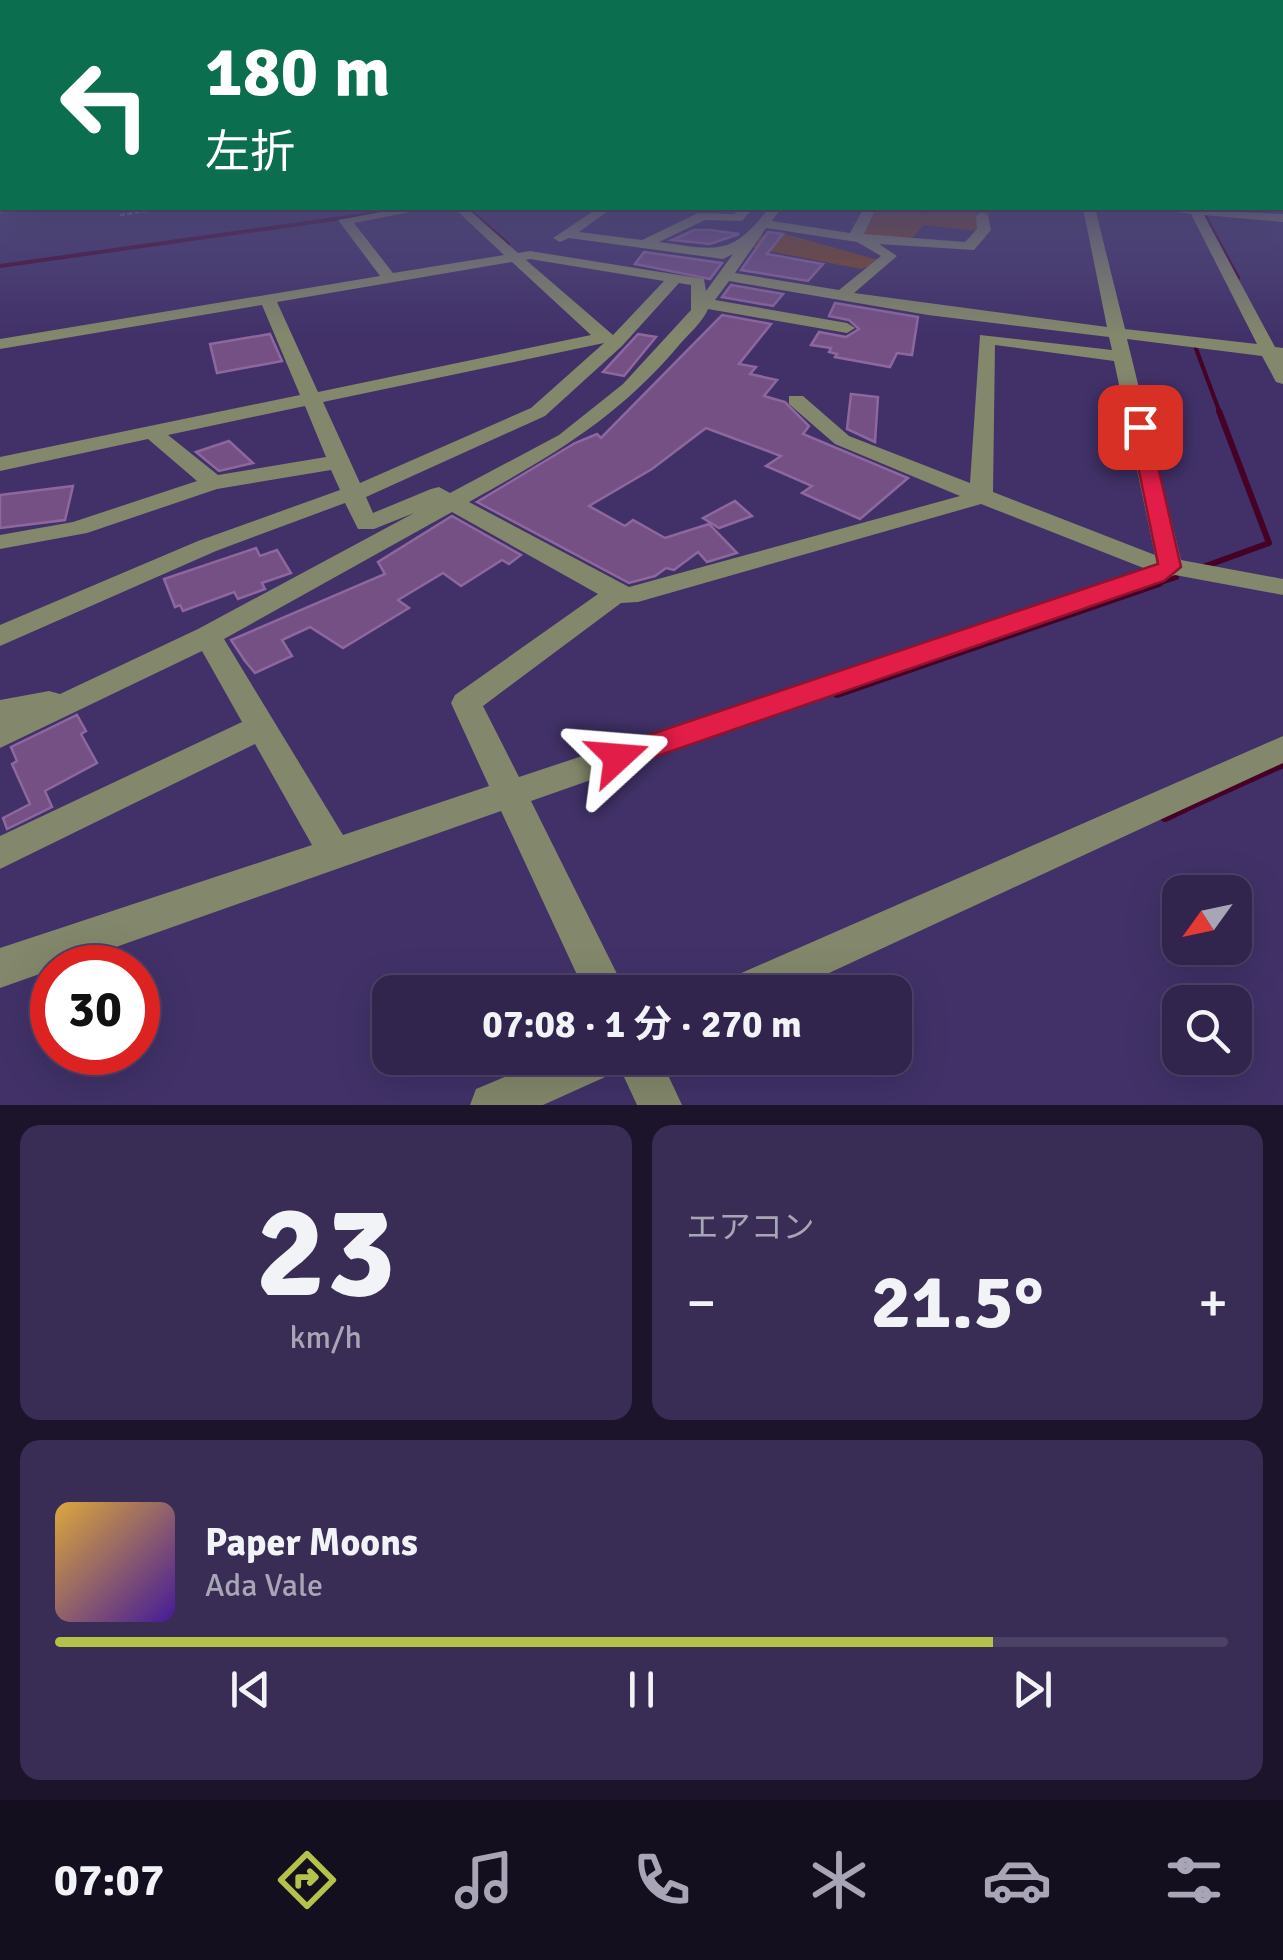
<!DOCTYPE html>
<html lang="ja">
<meta charset="utf-8">
<style>
body{margin:0;font-family:Signika,"Noto Sans JP",sans-serif;background:#392d55;color:#f1f3f6;height:100vh;display:flex;flex-direction:column;font-size:38px;white-space:nowrap}
*{box-sizing:border-box;margin:0}
p{font-size:32px;color:#a8a5b6}
.icon{flex:none;width:55px;height:55px;fill:none;stroke:currentColor;stroke-width:2;stroke-linecap:round;stroke-linejoin:round}
.map{position:relative;height:1105px;overflow:hidden}
.sheet{display:flex;flex-direction:column;gap:20px;padding:20px;background:#1b142b;flex:1}
.sheet>*{flex:none}
.guide{position:absolute;left:0px;top:0px;width:1285px;height:210px;box-shadow:0 10px 40px #0002,0 0 0 2px #4c4266;background:#0b6e4f;color:#fff;overflow:hidden}
.needle{width:65px;rotate:237deg}
.buttons{position:absolute;left:1162px;top:875px;display:grid;gap:20px}
.buttons a{display:grid;place-items:center;width:90px;height:90px;border-radius:20px;background:#31254e;box-shadow:0 10px 40px #0002,0 0 0 2px #4c4266;font-size:50px}
.speed{position:absolute;left:30px;top:945px;display:flex;gap:20px;font-size:50px;font-weight:700;text-align:center}
.speed>*{display:grid;place-content:center;width:130px;height:130px;border-radius:50%;background:#31254e;box-shadow:0 10px 40px #0002,0 0 0 2px #4c4266;line-height:1}
.speed .limit{border:15px solid #d22;background:#fff;color:#111}
.pin{position:absolute;display:grid;place-items:center;width:85px;height:85px;color:#fff;margin:-42px;border-radius:20px;box-shadow:0 5px 15px #0006}
.me{position:absolute;width:110px;margin:-55px;rotate:71deg;stroke-linejoin:round;filter:drop-shadow(0 0 8px #0008)}
.turn{display:flex;align-items:center;gap:35px;height:210px;padding:0 40px;font-size:45px}
.turn .icon{width:130px;height:130px;stroke-width:2.5}
.turn b{display:block;font-size:70px;line-height:85px}
.big{font-size:75px;font-weight:700;line-height:1.1}
.sheet .card{flex:1;display:flex;flex-direction:column;justify-content:center;gap:15px;min-width:0;padding:0 35px;border-radius:20px;background:#392d55}
.sheet .dial{align-items:center;gap:0}
.dial b{font-size:130px;line-height:1}
.song{display:flex;align-items:center;gap:30px}
.cover{width:120px;height:120px;border-radius:15px;background:linear-gradient(135deg,hsl(40 70% 55%),hsl(260 70% 35%))}
.played{height:10px;border-radius:5px;background:linear-gradient(90deg,#b5c24a 80%,#4c4266 80%)}
.keys{display:flex;justify-content:space-around;direction:ltr}
.heat{display:flex;justify-content:space-between;align-items:center;font-size:55px;direction:ltr}
.sheet .tiles{flex:1;display:grid;gap:20px;grid-template-columns:1fr 1fr}
.card:last-child{grid-column:span 2}
.trip{position:absolute;left:372px;top:975px;width:540px;height:100px;border-radius:20px;background:#31254e;box-shadow:0 10px 40px #0002,0 0 0 2px #4c4266;font-weight:700;line-height:100px;text-align:center}
.tab-bar{display:flex;height:160px;justify-content:space-around;align-items:center;background:#140f1f;color:#a8a5b6}
.tab-bar .icon{width:70px;height:70px}
.tab-bar .current{color:#b5c24a}
.tab-bar b{font-size:45px;color:#f1f3f6}
.map>svg:first-child{display:block}
.green{fill:#7d471e}
.lines{fill:none;stroke-linecap:round;stroke-linejoin:round}
.stream-far3{stroke:#460126;stroke-width:4}
.stream-far2{stroke:#460126;stroke-width:6}
.stream-far1{stroke:#460126;stroke-width:8}
.stream{stroke:#460126;stroke-width:10}
.building{fill:#755085;stroke:#8d679e;stroke-width:2.5}
.path{stroke:#8579a5;stroke-width:2.5;stroke-dasharray:5 2.5;stroke-linecap:butt}
.minor{fill:#83876b;fill-rule:evenodd}
.route{fill:#e11d48;stroke:#92132f;stroke-width:2.5}
</style>
<div class="map">
<svg width="1283" height="1105" viewBox="0 0 1283 1105">
<rect width="100%" height="100%" fill="#413168"/>
<g class="green">
<path d="M 872,208 L 926,213 L 929,208 L 989,208 L 989,217 L 980,216 L 980,231 L 924,225 L 910,240 L 860,234 Z"/>
<path d="M 782,233 L 882,261 L 861,269 L 753,248 L 760,236 Z"/>
</g>
<g class="lines">
<g class="stream-far3">
<path d="M 467,208 L 508,244"/>
<path d="M 1204,214 L 1238,278"/>
<path d="M 0,266 L 385,212"/>
<path d="M 1195,346 L 1220,413"/>
</g>
<g class="stream-far2">
<path d="M 1203,567 L 1269,543 L 1219,411"/>
<path d="M 1152,585 L 1176,577"/>
</g>
<g class="stream-far1">
<path d="M 837,694 L 1159,583"/>
<path d="M 1179,811 L 1283,764"/>
</g>
<path class="stream" d="M 1165,817 L 1184,808"/>
</g>
<g class="building">
<path d="M 694,230 L 710,230 L 739,234 L 710,244 L 672,240 Z"/>
<path d="M 768,232 L 783,234 L 767,254 L 823,264 L 808,281 L 741,270 Z"/>
<path d="M 644,252 L 722,263 L 710,279 L 635,264 Z"/>
<path d="M 731,285 L 783,294 L 773,306 L 722,297 Z"/>
<path d="M 835,303 L 918,317 L 912,355 L 897,353 L 890,367 L 835,357 L 837,354 L 829,352 L 831,348 L 811,345 L 819,332 L 846,337 L 859,329 L 849,320 L 829,316 Z"/>
<path d="M 722,315 L 771,324 L 739,364 L 756,367 L 750,374 L 777,380 L 764,396 L 785,402 L 809,426 L 803,434 L 908,478 L 860,519 L 802,493 L 812,486 L 766,466 L 781,456 L 706,428 L 652,469 L 589,506 L 625,526 L 633,520 L 665,538 L 709,524 L 737,553 L 707,562 L 698,552 L 674,570 L 666,568 L 655,576 L 629,583 L 477,502 L 575,443 L 597,434 L 601,438 Z"/>
<path d="M 270,334 L 282,361 L 217,373 L 210,344 Z"/>
<path d="M 638,334 L 656,337 L 624,376 L 603,372 Z"/>
<path d="M 851,394 L 878,397 L 875,442 L 847,429 Z"/>
<path d="M 229,441 L 253,463 L 219,471 L 196,452 Z"/>
<path d="M 73,486 L 65,520 L 0,528 L 0,495 Z"/>
<path d="M 735,501 L 752,516 L 719,528 L 703,518 Z"/>
<path d="M 452,516 L 521,555 L 509,564 L 502,560 L 461,586 L 443,573 L 398,600 L 409,608 L 343,648 L 310,627 L 282,640 L 292,656 L 255,673 L 245,661 L 231,640 L 385,574 L 378,562 Z"/>
<path d="M 256,548 L 260,556 L 277,550 L 291,573 L 262,583 L 265,589 L 238,599 L 234,592 L 183,611 L 180,605 L 175,607 L 164,579 Z"/>
<path d="M 77,715 L 86,731 L 81,734 L 97,763 L 45,791 L 52,807 L 7,829 L 3,818 L 30,804 L 12,764 L 17,761 L 11,747 Z"/>
</g>
<g class="lines">
<path class="path" d="M 120,215 L 167,208"/>
<g class="minor">
<path d="M 0,205 L 2,208 L 21,208 L 0,213 Z"/>
<path d="M 403,208 L 431,208 L 354,223 L 393,273 L 504,255 L 454,208 L 467,208 L 518,253 L 530,251 L 704,279 L 706,291 L 733,254 L 723,259 L 569,238 L 560,242 L 553,238 L 598,208 L 612,208 L 579,232 L 642,240 L 698,213 L 734,214 L 740,208 L 753,208 L 742,221 L 705,220 L 659,242 C 718,250 731,257 769,208 L 781,208 L 772,221 L 850,233 L 864,208 L 876,208 L 864,234 L 965,242 L 977,229 L 976,216 L 982,212 L 988,216 L 991,230 L 974,250 L 879,244 L 897,256 L 854,293 L 1107,327 L 1083,208 L 1095,208 L 1125,329 L 1257,344 L 1191,214 L 1153,208 L 1283,214 L 1283,222 L 1204,215 L 1275,347 L 1283,348 L 1283,384 L 1276,382 L 1262,356 L 1127,339 L 1181,560 L 1283,579 L 1283,595 L 1175,575 L 531,801 L 626,992 L 585,992 L 501,811 L 0,988 L 0,948 L 312,845 L 255,744 L 0,869 L 0,836 L 242,722 L 202,651 L 0,748 L 0,700 L 49,691 L 60,694 L 198,629 L 414,513 L 374,529 L 358,529 L 345,503 L 216,551 L 0,646 L 0,625 L 198,541 L 340,490 L 331,470 L 217,489 L 87,533 L 0,549 L 0,535 L 73,522 L 197,481 L 148,439 L 0,471 L 0,457 L 300,395 L 262,305 L 0,349 L 0,339 L 380,276 L 338,220 ZM 766,228 L 857,242 L 881,256 L 839,290 L 735,273 ZM 530,259 L 664,281 L 613,335 L 526,260 ZM 512,262 L 591,335 L 318,392 L 277,302 ZM 729,281 L 928,315 L 1109,337 L 1112,350 L 980,335 L 970,483 L 849,436 L 803,396 L 789,396 L 789,404 L 835,444 L 960,496 L 629,587 L 469,502 C 554,454 616,420 680,344 C 689,334 704,320 708,309 L 847,333 L 855,328 L 847,323 L 715,300 ZM 679,283 L 691,285 L 691,310 L 623,384 L 559,435 L 450,493 L 439,487 L 431,489 L 373,513 L 366,497 L 545,416 L 622,346 ZM 604,343 L 531,408 L 360,483 L 323,402 ZM 995,345 L 1114,361 L 1155,555 L 993,492 ZM 305,406 L 326,457 L 218,475 L 168,435 ZM 981,504 L 1146,569 L 519,777 L 483,706 L 621,603 L 638,602 ZM 452,512 L 598,594 L 455,695 L 451,703 L 489,786 L 343,835 L 224,639 Z"/>
<path d="M 1283,736 L 1283,763 L 788,992 L 724,992 L 730,978 Z"/>
<path d="M 550,1058 L 660,1058 L 682,1105 L 637,1105 L 618,1064 L 614,1073 L 543,1105 L 470,1105 L 476,1089 Z"/>
</g>
</g>
<linearGradient id="sky" x2="0" y2="1"><stop stop-color="#241b39"/><stop offset="0.54" stop-color="#544e80"/><stop offset="1" stop-color="#544e80" stop-opacity="0"/></linearGradient>
<rect width="1283" height="335" fill="url(#sky)"/>
<path class="route" d="M 1140,421 L 1149,427 L 1181,567 L 1164,581 L 628,766 L 618,769 L 607,766 L 603,757 L 607,749 L 1158,564 L 1130,427 Z"/>
</svg>
<div class="buttons">
<a><svg class="needle" viewBox="-14 -14 28 28"><path d="M0-13l5 13h-10z" fill="#e53935"/><path d="M0 13l5-13h-10z" fill="#a8a5b6"/></svg></a>
<a><svg class="icon" aria-label="search" viewBox="0 0 24 24"><circle cx="10" cy="10" r="6"/><path d="M15 15l6 6"/></svg></a>
</div>
<div class="speed"><div class="limit">30</div></div>
<div class="pin" style="left:1140px;top:427px;background:#d93025"><svg class="icon" aria-label="arrive" viewBox="0 0 24 24"><path d="M6 21V4h12l-3 4 3 4H6"/></svg></div>
<svg class="me" style="left:618px;top:757px" viewBox="-20 -20 40 40"><path d="M0-17L14 15 0 8-14 15z" fill="#e11d48" stroke="#fff" stroke-width="4"/></svg>
<div class="trip">07:08 · 1 分 · 270 m</div>
<div class="guide">
<div class="turn"><svg class="icon" aria-label="left" viewBox="0 0 24 24"><path d="M17 20v-9H6M10 6l-5 5 5 5"/></svg><div><b>180 m</b>左折</div></div>
</div>
</div>
<section class="sheet">
<div class="tiles">
<div class="card dial"><b>23</b><p>km/h</p></div>
<div class="card"><p>エアコン</p>
<div class="heat"><a>−</a><b class="big">21.5°</b><a>+</a></div>
</div>
<div class="card">
<div class="song"><i class="cover"></i><div><b>Paper Moons</b><p>Ada Vale</p></div></div>
<div class="played"></div>
<div class="keys"><svg class="icon" aria-label="previous" viewBox="0 0 24 24"><path d="M18 5L8 12l10 7zM5 5v14"/></svg><svg class="icon" aria-label="pause" viewBox="0 0 24 24"><path d="M8 5v14M16 5v14"/></svg><svg class="icon" aria-label="next" viewBox="0 0 24 24"><path d="M6 5l10 7-10 7zM19 5v14"/></svg></div>
</div>
</div>
</section>
<nav class="tab-bar">
<b>07:07</b>
<svg class="icon current" aria-label="directions" viewBox="0 0 24 24"><path d="M12 3l9 9-9 9-9-9zM9 14v-3h6M13 9l2 2-2 2"/></svg>
<svg class="icon" aria-label="music" viewBox="0 0 24 24"><path d="M9 18V5l10-2v13"/><circle cx="6" cy="18" r="3"/><circle cx="16" cy="16" r="3"/></svg>
<svg class="icon" aria-label="phone" viewBox="0 0 24 24"><path d="M5 4h4l2 5-3 2q2 4 5 5l2-3 5 2v4C11 20 4 13 5 4z"/></svg>
<svg class="icon" aria-label="climate" viewBox="0 0 24 24"><path d="M12 3v18M4 7l16 10M4 17L20 7"/></svg>
<svg class="icon" aria-label="car" viewBox="0 0 24 24"><path d="M5 17H2v-5l4-1 3-4h7l3 4 3 1v5h-3M9 17h6M6 11h13"/><circle cx="7" cy="17" r="2"/><circle cx="17" cy="17" r="2"/></svg>
<svg class="icon" aria-label="filters" viewBox="0 0 24 24"><path d="M4 7h16M4 17h16"/><circle cx="9" cy="7" r="2"/><circle cx="15" cy="17" r="2"/></svg>
</nav>
